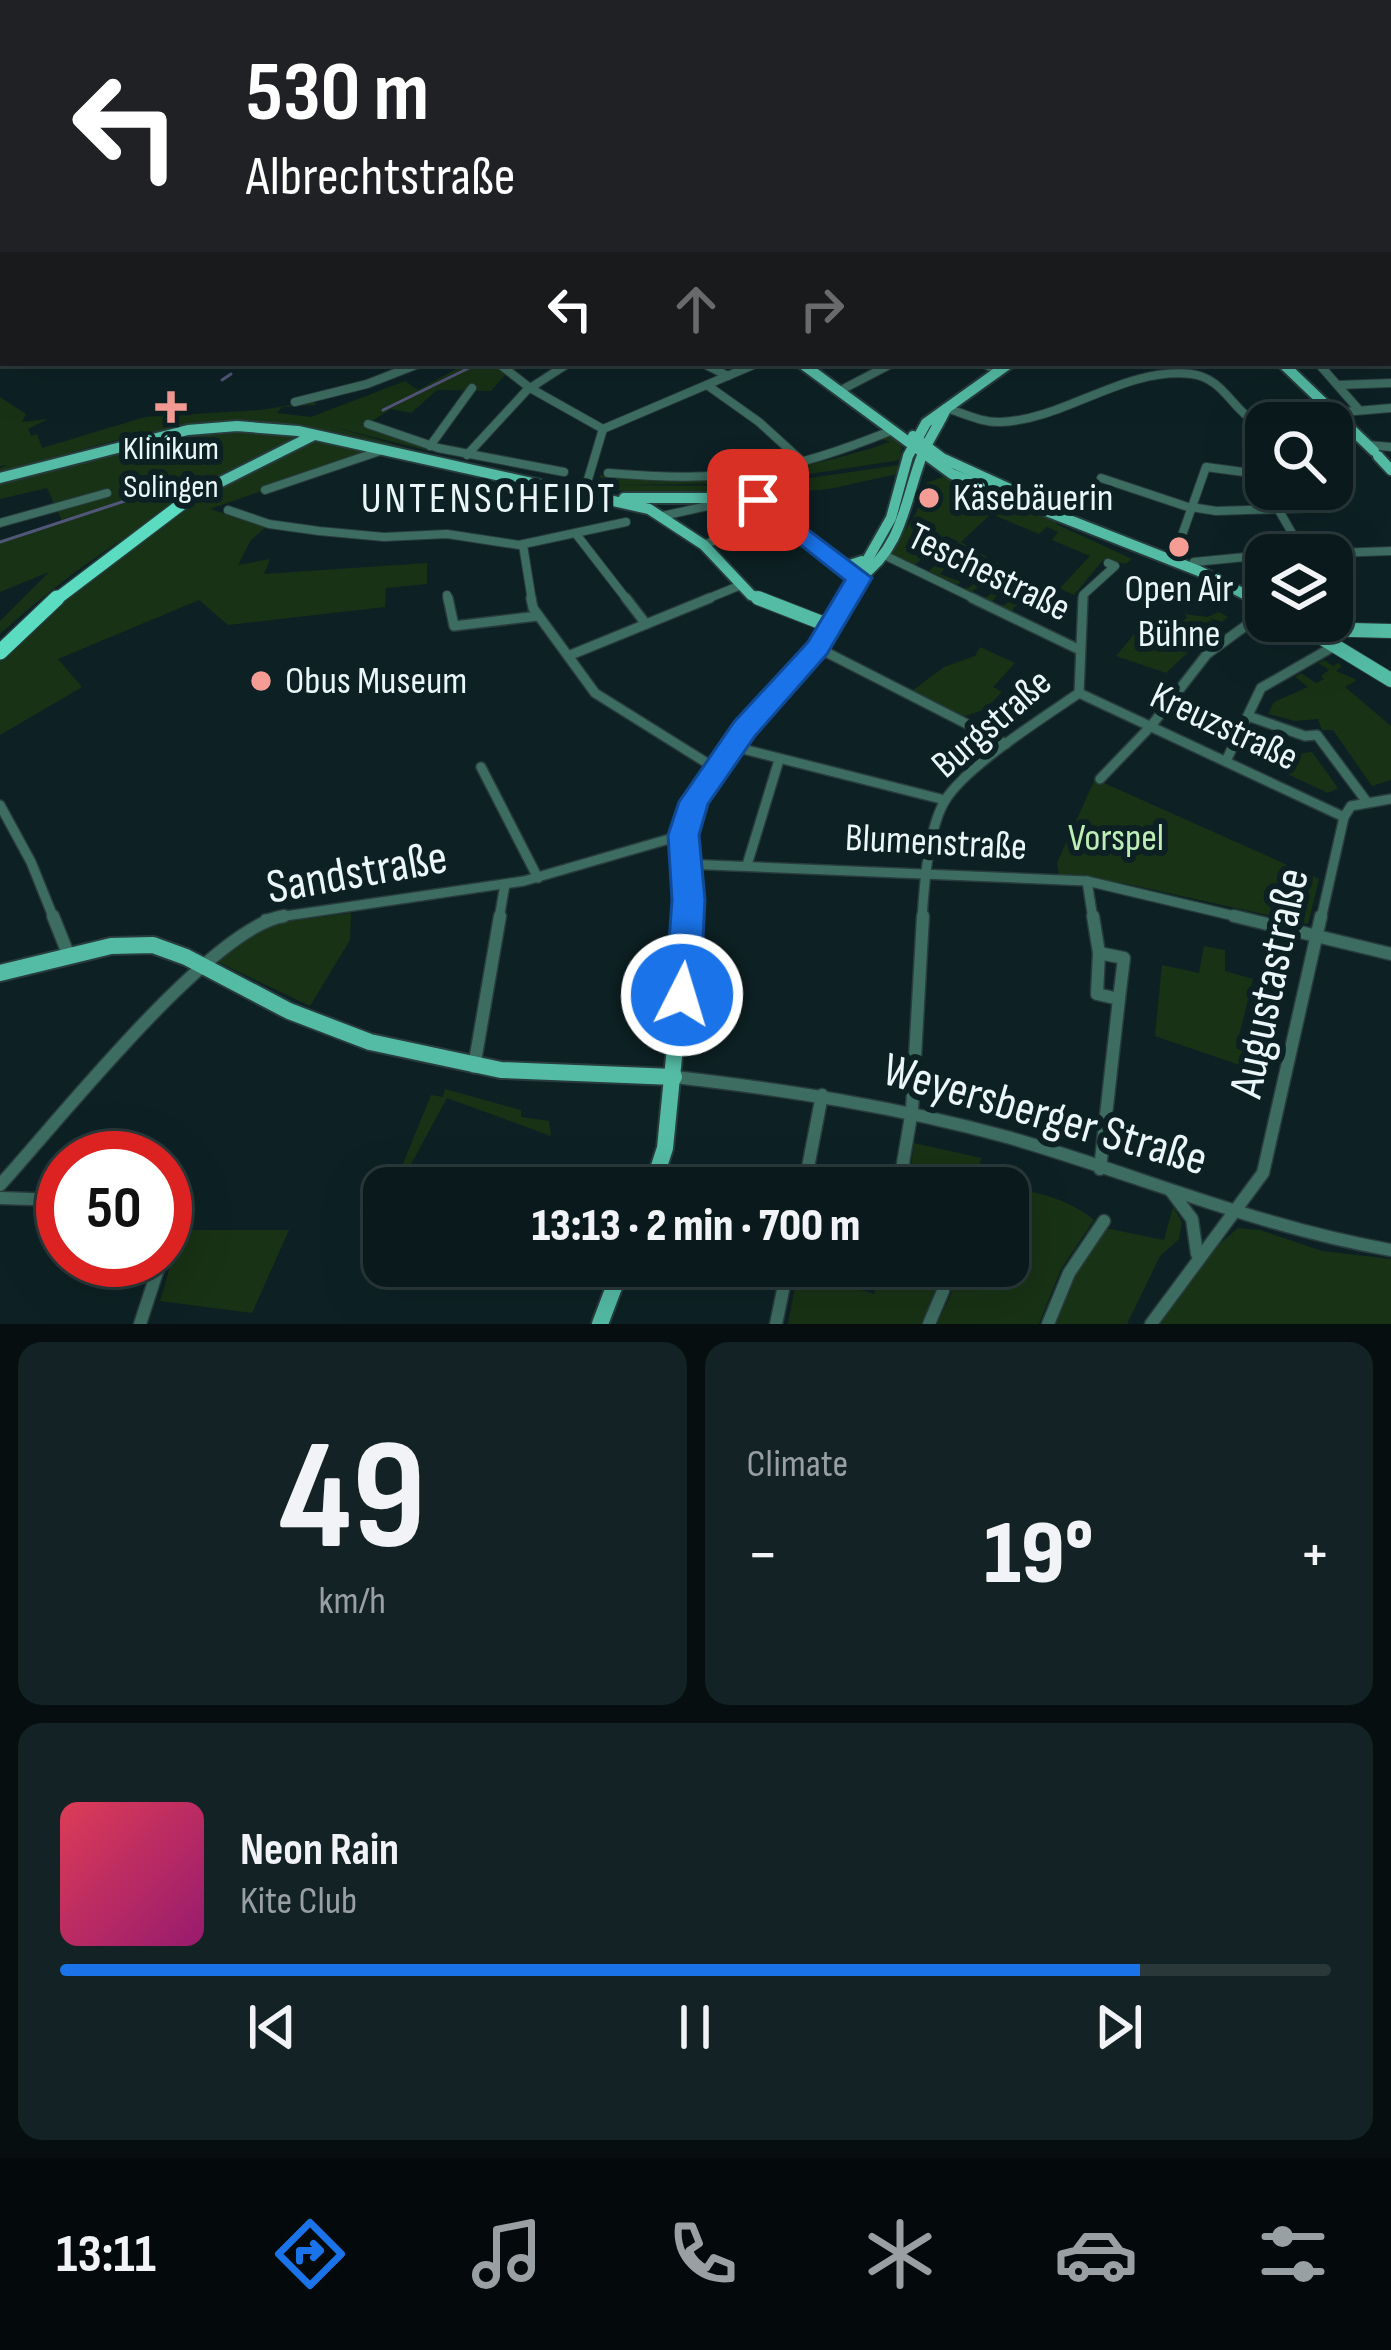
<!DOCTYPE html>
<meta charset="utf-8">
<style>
body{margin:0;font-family:"Sofia Sans Condensed",sans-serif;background:#132224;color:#f1f3f6;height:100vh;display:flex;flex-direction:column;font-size:45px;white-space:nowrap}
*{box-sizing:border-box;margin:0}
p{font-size:39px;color:#99a0a3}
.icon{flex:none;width:66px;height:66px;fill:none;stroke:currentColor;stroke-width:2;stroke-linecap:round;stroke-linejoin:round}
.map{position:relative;height:1324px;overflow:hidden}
.sheet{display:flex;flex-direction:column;gap:18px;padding:18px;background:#060e0f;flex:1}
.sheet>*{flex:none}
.banner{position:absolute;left:0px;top:0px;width:1392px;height:366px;box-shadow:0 12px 48px #0002,0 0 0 3px #2a383a;background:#202124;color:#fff;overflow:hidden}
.buttons{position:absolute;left:1245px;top:402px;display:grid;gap:24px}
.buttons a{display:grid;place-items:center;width:108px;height:108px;border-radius:24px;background:#0a191b;box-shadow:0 12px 48px #0002,0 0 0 3px #2a383a;font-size:60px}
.speed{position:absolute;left:36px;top:1131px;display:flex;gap:24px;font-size:60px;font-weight:700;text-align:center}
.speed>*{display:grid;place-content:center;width:156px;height:156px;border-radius:50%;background:#0a191b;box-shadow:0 12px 48px #0002,0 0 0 3px #2a383a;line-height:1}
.speed .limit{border:18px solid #d22;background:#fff;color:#111}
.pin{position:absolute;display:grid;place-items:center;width:102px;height:102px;color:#fff;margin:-51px;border-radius:24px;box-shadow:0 6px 18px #0006}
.me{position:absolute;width:132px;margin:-66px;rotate:5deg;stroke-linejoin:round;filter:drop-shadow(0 0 9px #0008)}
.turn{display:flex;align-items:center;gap:42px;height:252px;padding:0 48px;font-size:54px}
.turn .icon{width:156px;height:156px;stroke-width:2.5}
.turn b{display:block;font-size:84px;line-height:102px}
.lanes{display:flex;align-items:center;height:114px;padding:0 48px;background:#0003;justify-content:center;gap:60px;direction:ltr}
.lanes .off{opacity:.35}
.big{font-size:90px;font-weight:800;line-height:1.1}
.sheet .tile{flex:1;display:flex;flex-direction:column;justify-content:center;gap:18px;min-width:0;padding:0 42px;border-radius:24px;background:#132224}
.sheet .dial{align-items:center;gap:0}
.dial b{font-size:156px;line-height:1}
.song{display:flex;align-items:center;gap:36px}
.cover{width:144px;height:144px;border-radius:18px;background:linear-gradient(135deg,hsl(350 70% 55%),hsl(320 70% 35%))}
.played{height:12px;border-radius:6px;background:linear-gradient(90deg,#1a73e8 85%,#2a383a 85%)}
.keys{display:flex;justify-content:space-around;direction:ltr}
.heat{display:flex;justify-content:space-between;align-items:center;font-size:66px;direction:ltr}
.sheet .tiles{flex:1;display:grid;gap:18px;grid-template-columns:1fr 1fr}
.tile:last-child{grid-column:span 2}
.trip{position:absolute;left:363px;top:1167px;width:666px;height:120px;border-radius:24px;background:#0a191b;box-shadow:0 12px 48px #0002,0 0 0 3px #2a383a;font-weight:800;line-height:120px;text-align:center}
.tabs{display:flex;height:192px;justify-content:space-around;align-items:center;background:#040a0b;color:#99a0a3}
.tabs .icon{width:84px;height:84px}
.tabs .current{color:#1a73e8}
.tabs b{font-size:54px;color:#f1f3f6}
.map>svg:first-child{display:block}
.green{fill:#183215}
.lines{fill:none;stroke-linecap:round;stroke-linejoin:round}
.stream{stroke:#53567b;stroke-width:3}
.minor-far4-casing{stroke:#283b3d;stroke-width:6}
.minor-far3-casing{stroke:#283b3d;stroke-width:8}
.minor-far2-casing{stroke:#283b3d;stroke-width:10}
.minor-far1-casing{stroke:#283b3d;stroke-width:12}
.minor-casing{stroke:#283b3d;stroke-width:15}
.major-far3-casing{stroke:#283b3d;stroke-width:8}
.major-far2-casing{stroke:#283b3d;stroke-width:14}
.major-far1-casing{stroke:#283b3d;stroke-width:16}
.major-casing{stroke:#283b3d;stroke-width:20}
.highway-far1-casing{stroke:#283b3d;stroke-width:15}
.highway-casing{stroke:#283b3d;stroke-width:18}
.minor-far4{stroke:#3d6c60;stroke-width:4.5}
.minor-far3{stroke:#3d6c60;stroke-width:6}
.minor-far2{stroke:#3d6c60;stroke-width:8}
.minor-far1{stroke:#3d6c60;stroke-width:9}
.minor{stroke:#3d6c60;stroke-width:12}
.major-far3{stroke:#54bca5;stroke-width:6}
.major-far2{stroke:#54bca5;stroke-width:10}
.major-far1{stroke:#54bca5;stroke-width:14}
.major{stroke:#54bca5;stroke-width:16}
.highway-far1{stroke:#5bdcc0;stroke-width:12}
.highway{stroke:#5bdcc0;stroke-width:15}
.route{fill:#1a73e8;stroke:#114b97;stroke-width:3}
.poi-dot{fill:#f59c95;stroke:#0d2124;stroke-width:4.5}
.labels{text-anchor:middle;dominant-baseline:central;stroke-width:12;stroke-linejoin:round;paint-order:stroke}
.far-poi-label{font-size:33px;fill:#eaf6f8;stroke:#0d2124}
.poi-label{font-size:39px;fill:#eaf6f8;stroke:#0d2124;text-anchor:start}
.street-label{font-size:39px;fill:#eaf6f8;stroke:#0d2124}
.park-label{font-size:39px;fill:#bceeb6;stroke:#0d2124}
.neighbourhood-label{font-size:42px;letter-spacing:3px;fill:#eaf6f8;stroke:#0d2124}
.near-street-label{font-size:48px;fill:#eaf6f8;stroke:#0d2124}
</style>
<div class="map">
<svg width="1391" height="1324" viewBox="0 0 1391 1324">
<rect width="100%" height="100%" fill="#0d2124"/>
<g class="green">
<path d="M 467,363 L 496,363 L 505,375 L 491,391 L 437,390 L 411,413 L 391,409 L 367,424 L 433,452 L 326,425 L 489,471 C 412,453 332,424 253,422 C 167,419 82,451 0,473 L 0,468 L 8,465 L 0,466 L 0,397 L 26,414 L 22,422 L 48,419 L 28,429 L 31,436 L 37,434 L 42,448 L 145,417 L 261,410 L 314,401 L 316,405 L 282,407 L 277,413 L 311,417 L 405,381 L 418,390 Z"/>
<path d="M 242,429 L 297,435 L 299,440 C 185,498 95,548 0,634 L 0,621 L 49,572 L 0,592 L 0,540 L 62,521 L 47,488 L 0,499 L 0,482 L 177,435 Z"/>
<path d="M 888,433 L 902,447 L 900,460 L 750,483 L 611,485 L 755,486 L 899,465 L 897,474 L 829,489 L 758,495 L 597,490 L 600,475 C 702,481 794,476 890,442 L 876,437 Z"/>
<path d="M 317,440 L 374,452 L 210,509 L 266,527 L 251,540 L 238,565 L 270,559 L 264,574 L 427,563 L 427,584 L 386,588 L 385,607 L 228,625 L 199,600 L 58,659 L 82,687 L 0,735 L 0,658 L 66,594 L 196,499 Z"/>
<path d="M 945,476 L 1058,519 L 1056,524 L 1132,559 L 1126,564 L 1103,560 L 1074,595 L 1054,586 L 1062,586 L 1090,556 L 1052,540 L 1058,532 L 1047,527 L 1039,534 L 991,514 L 961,542 L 1026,579 L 1019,582 L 1041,589 L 1013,608 L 1013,614 L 996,606 L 1005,605 L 1023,587 L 1010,581 L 1011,586 L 1004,586 L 991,603 L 979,598 L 987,597 L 1012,575 L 1000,568 L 987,578 L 988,583 L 973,590 L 974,595 L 962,588 L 969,588 L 994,565 L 963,550 L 940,574 L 961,582 L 957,585 L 929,571 L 959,542 L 947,536 L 934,541 L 925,537 L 923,540 L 935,547 L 915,565 L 891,553 L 916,513 L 926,483 Z"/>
<path d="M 1219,612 L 1228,617 L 1222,622 L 1209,618 L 1220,626 L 1195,634 L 1200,641 L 1166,673 L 1116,656 L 1142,625 L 1160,635 L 1187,618 L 1185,614 L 1207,617 Z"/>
<path d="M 980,647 L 1015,663 L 993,687 L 1002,692 L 985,709 L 963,717 L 912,691 L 944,667 L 975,656 Z"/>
<path d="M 1324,660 L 1333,666 L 1338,663 L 1342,666 L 1336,671 L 1357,680 L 1345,687 L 1391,726 L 1391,780 L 1372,786 L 1333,730 L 1322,730 L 1318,719 L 1295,721 L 1268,714 L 1274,702 L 1308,687 L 1295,677 L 1301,673 L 1316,683 L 1324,679 L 1321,676 L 1329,670 L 1318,663 Z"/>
<path d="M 1268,736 L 1290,744 L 1297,754 L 1312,752 L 1338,788 L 1328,793 L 1258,760 Z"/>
<path d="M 1095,779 L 1319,879 L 1308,924 L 1127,884 L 1059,875 L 1057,863 Z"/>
<path d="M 351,913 L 350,940 L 310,1006 L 216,961 L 269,924 Z"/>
<path d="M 1204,946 L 1225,950 L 1225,971 L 1253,979 L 1236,1048 L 1258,1058 L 1254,1070 L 1155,1036 L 1162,965 L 1199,973 Z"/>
<path d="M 445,1089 L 521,1110 L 521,1117 L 549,1121 L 551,1136 L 447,1098 L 398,1188 L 393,1188 L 431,1095 L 443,1097 Z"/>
<path d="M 914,1143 L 981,1158 L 977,1182 C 1018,1190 1060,1192 1094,1220 L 1061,1269 L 1039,1324 L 937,1324 L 951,1294 L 952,1266 L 1008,1266 L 1008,1188 L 919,1188 L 911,1166 Z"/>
<path d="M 1173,1207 L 1182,1222 L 1179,1239 L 1160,1256 L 1127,1324 L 1053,1324 L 1070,1282 L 1105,1228 L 1164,1240 Z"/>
<path d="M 1238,1228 L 1260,1230 L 1322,1251 L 1391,1259 L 1391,1324 L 1159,1324 L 1211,1251 Z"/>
<path d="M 181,1230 L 289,1230 L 252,1313 L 160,1301 Z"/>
<path d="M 884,1266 L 940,1266 L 936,1294 L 923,1324 L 788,1324 L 798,1270 L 874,1294 Z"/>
</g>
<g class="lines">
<g class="stream">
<path d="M 1027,0 L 1042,3"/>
<path d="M 1237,0 L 1257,3"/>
<path d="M 1313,0 L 1348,2"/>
<path d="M 977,1 L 983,0"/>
<path d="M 1273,3 L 1309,0"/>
<path d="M 1347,3 L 1391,2"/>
<path d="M 222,380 L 231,374"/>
<path d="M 383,410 L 471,367"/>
<path d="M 0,542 L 140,496"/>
</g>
<defs>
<g id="minor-far4">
<path d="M 117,3 L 123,0"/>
<path d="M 178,3 L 191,0"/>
<path d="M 398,3 L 516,0"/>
<path d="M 734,3 L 748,0"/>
<path d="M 814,3 L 821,0"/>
<path d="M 887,3 L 891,0"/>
</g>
<path id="minor-far3" d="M 0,164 L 3,156"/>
<g id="minor-far2">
<path d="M 498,363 L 530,388 L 603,429"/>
<path d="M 702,363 L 728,376"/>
<path d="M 981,363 L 998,370"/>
<path d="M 1318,363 L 1359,410"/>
<path d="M 707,385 L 759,422 L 804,463"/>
<path d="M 1338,385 L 1391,383"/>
<path d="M 845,388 L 893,363"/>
<path d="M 295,402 L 367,384 L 421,363"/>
<path d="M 946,408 C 963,413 982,423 1001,422 C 1067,419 1123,367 1191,374 C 1227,378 1234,418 1266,426"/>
<path d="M 1332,413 L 1391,408"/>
<path d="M 1293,423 L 1338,419"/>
<path d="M 368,424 L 438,448 L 564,472"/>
<path d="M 603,429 L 758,363"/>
<path d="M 1368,445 L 1391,447"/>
<path d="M 430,446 L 472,388"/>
<path d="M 467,455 L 527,390 L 569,363"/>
<path d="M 608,473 C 726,483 784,474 893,430"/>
<path d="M 1258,474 L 1304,554"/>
<path d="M 1101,478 L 1191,508"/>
<path d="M 1332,479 L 1338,479"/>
<path d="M 265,490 L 383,450"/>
<path d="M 583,496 L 603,429"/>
<path d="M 1191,507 L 1216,511 L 1311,508"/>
<path d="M 228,510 L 269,524 L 319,531 L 384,537 L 447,534 L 519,545 L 626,522"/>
<path d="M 662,516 L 731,501"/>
<path d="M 0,523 L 107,493"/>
<path d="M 576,534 L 628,601"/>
<path d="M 1181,538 L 1206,467 L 1266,475"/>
<path d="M 523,545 L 532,601"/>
<path d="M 704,545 L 777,513"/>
<path d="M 884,555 L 979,601"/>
<path d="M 1279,555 L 1391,551"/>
<path d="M 1194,562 L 1266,555"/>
<path d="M 447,595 L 448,601"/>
<path d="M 702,601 L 741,585"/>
<path d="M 1083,601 L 1083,595 L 1115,566 L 1108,563"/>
</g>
<g id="minor-far1">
<path d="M 448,598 L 454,626 L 538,616"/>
<path d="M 531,598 L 533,608 L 595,693 L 715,768"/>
<path d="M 626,598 L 646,624"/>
<path d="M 972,598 L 1080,650"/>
<path d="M 818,648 L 1006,744"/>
<path d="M 568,656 L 710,598"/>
<path d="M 1079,693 L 1344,817"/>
<path d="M 1248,716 L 1305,736 L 1317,735 L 1367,802"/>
<path d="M 731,746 L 945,800"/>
<path d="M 1226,761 L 1261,688 L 1336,645"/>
<path d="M 481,767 L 538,878"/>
<path d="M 1100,779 L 1151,726 L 1207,654 L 1266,611"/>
<path d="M 0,805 L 31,862 L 54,919"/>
<path d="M 685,864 L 1087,881 L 1247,919"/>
<path d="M 747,865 L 779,760"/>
<path d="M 1087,881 L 1093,919"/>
<path d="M 265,919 L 524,881 L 683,835"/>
<path d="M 499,919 L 505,884"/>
<path d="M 922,919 C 924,887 928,827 946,799 C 968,765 1044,717 1079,693 L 1083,598"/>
<path d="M 1321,919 L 1344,817 L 1351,806 L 1391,799"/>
</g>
<g id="minor">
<path d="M 53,916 L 69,956"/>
<path d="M 1093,916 L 1099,953"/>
<path d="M 1234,916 L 1391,954"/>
<path d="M 1099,953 L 1124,958 L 1119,999 L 1097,994 Z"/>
<path d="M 474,1067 L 500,916"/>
<path d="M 675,1077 C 787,1090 898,1107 1007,1137 C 1136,1174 1258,1227 1391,1250"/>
<path d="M 1100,1169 L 1119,999"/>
<path d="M 0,1185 C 56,1124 211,927 284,916"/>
<path d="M 804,1188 L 822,1095"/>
<path d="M 911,1188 L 903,1163 L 912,1110 L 923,916"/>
<path d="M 1171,1191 L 1192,1219 L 1197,1254"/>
<path d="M 0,1198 L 63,1200"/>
<path d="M 165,1201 L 180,1201 L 165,1247"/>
<path d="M 140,1324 L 161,1260"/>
<path d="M 776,1324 L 788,1266"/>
<path d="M 929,1324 L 943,1291 L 945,1266"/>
<path d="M 1048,1324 L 1069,1273 L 1104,1221"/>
<path d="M 1151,1324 L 1263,1173 L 1321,916"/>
</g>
<path id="major-far3" d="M 370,0 L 384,3"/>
<g id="major-far2">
<path d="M 801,363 L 952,474 L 1199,571 L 1258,601"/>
<path d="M 1282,363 L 1374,451"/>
<path d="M 913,436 L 942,458 L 1010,489"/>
<path d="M 1378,456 L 1391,470"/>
<path d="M 0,478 L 188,430 L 237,426 L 298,431 L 649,509 L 704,545 L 751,595 L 766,601"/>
<path d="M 191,497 L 314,435"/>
<path d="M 624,498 L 754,498 L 847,566 L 862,561"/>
<path d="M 859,578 C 901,549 904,506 920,461 C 926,442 938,427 946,409"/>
<path d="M 844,601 L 891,518 L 908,456 L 926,423 L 1010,363"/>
</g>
<g id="major-far1">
<path d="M 758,598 L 830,626"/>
<path d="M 1252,598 L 1266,605"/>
<path d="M 1294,621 L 1391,680"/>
<path d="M 1315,629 L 1391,631"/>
<path d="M 687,919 L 683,835 L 694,802 L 745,729 L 818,648 L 846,598"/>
</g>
<g id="major">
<path d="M 0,973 L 111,946 L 153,945 L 186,957 L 289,1011 L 370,1042 L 501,1070 L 674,1077"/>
<path d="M 652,1188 L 665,1148 L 688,916"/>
<path d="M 600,1324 L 622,1266"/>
</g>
<path id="highway-far1" d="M 54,601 L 191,497"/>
<path id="highway" d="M 0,652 L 57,598"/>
</defs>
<use href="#minor-far4" class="minor-far4-casing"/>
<use href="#minor-far3" class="minor-far3-casing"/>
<use href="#minor-far2" class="minor-far2-casing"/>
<use href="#minor-far1" class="minor-far1-casing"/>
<use href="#minor" class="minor-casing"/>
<use href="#major-far3" class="major-far3-casing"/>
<use href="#major-far2" class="major-far2-casing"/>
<use href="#major-far1" class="major-far1-casing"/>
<use href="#major" class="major-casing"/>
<use href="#highway-far1" class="highway-far1-casing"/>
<use href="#highway" class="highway-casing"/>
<use href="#minor-far4" class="minor-far4"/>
<use href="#minor-far3" class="minor-far3"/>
<use href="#minor-far2" class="minor-far2"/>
<use href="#minor-far1" class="minor-far1"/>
<use href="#minor" class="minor"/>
<use href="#major-far3" class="major-far3"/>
<use href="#major-far2" class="major-far2"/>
<use href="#major-far1" class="major-far1"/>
<use href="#major" class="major"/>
<use href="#highway-far1" class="highway-far1"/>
<use href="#highway" class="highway"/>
</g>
<path class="route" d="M 758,492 L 872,578 L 827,654 L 755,736 L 708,804 L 699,835 L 705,900 L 700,995 L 694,1006 L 682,1010 L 670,1006 L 665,995 L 672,900 L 668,835 L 679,802 L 734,722 L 808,642 L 845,580 L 750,505 L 747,500 Z"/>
<g class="poi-dot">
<path d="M165 389h12v12h12v12h-12v12h-12v-12h-12v-12h12z"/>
<circle cx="929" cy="498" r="12"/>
<circle cx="1179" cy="547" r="12"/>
<circle cx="261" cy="681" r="12"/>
</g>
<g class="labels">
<g class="far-poi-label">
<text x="171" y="449">Klinikum<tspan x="171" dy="38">Solingen</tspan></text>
</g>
<g class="poi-label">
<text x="953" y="498">Käsebäuerin</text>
<text x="1179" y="589" text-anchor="middle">Open Air<tspan x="1179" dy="45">Bühne</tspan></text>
<text x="285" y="681">Obus Museum</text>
</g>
<g class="street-label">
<text transform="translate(989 573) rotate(26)">Teschestraße</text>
<text transform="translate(992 724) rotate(-41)">Burgstraße</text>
<text transform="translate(1224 727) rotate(25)">Kreuzstraße</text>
<text transform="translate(936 843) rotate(3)">Blumenstraße</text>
</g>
<g class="park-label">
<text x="1116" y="838">Vorspel</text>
</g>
<g class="neighbourhood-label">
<text x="489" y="499">UNTENSCHEIDT</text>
</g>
<g class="near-street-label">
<text transform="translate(357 873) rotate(-10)">Sandstraße</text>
<text transform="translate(1270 983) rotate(-78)">Augustastraße</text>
<text transform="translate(1045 1115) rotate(16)">Weyersberger Straße</text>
</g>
</g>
</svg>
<div class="buttons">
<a><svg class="icon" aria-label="search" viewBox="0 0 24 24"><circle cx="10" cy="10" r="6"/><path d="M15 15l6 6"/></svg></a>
<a><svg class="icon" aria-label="layers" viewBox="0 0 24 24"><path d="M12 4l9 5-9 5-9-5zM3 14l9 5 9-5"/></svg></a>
</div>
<div class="speed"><div class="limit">50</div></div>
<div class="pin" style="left:758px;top:500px;background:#d93025"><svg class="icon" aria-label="arrive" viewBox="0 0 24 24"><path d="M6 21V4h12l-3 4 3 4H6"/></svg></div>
<svg class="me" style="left:682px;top:995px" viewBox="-20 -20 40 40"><circle r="17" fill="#1a73e8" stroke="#fff" stroke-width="3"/><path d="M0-11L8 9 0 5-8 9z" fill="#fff"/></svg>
<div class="trip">13:13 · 2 min · 700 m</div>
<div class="banner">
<div class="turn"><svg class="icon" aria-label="left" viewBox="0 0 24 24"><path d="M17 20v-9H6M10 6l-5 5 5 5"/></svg><div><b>530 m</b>Albrechtstraße</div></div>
<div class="lanes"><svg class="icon" aria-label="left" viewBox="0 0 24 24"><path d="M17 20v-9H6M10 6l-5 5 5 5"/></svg><svg class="icon off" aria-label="ahead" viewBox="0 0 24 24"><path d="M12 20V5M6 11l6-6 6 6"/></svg><svg class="icon off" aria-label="right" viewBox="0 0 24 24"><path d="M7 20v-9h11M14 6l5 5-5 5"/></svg></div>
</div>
</div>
<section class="sheet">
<div class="tiles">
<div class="tile dial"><b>49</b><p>km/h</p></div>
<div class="tile"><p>Climate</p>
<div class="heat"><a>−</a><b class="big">19°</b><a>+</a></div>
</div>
<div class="tile">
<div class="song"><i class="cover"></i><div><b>Neon Rain</b><p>Kite Club</p></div></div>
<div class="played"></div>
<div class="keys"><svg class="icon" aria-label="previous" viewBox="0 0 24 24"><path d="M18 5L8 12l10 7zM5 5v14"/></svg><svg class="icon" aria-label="pause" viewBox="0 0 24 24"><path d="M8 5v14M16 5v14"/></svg><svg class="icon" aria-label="next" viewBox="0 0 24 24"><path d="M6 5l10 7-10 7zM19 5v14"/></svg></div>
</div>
</div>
</section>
<nav class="tabs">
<b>13:11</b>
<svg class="icon current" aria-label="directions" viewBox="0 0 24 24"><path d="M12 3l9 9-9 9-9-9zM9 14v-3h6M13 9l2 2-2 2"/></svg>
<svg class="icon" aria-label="music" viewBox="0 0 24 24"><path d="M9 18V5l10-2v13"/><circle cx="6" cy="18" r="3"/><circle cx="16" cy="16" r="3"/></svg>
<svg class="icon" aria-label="phone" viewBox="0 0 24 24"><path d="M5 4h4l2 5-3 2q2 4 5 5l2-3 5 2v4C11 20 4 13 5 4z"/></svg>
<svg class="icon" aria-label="climate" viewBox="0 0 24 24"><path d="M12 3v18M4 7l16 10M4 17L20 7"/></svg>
<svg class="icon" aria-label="car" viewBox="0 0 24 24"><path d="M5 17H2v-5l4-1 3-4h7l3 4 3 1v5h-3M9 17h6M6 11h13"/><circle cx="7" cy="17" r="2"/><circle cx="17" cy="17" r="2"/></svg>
<svg class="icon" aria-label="filters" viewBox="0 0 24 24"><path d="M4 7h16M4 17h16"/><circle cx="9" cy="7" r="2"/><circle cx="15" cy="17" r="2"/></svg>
</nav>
